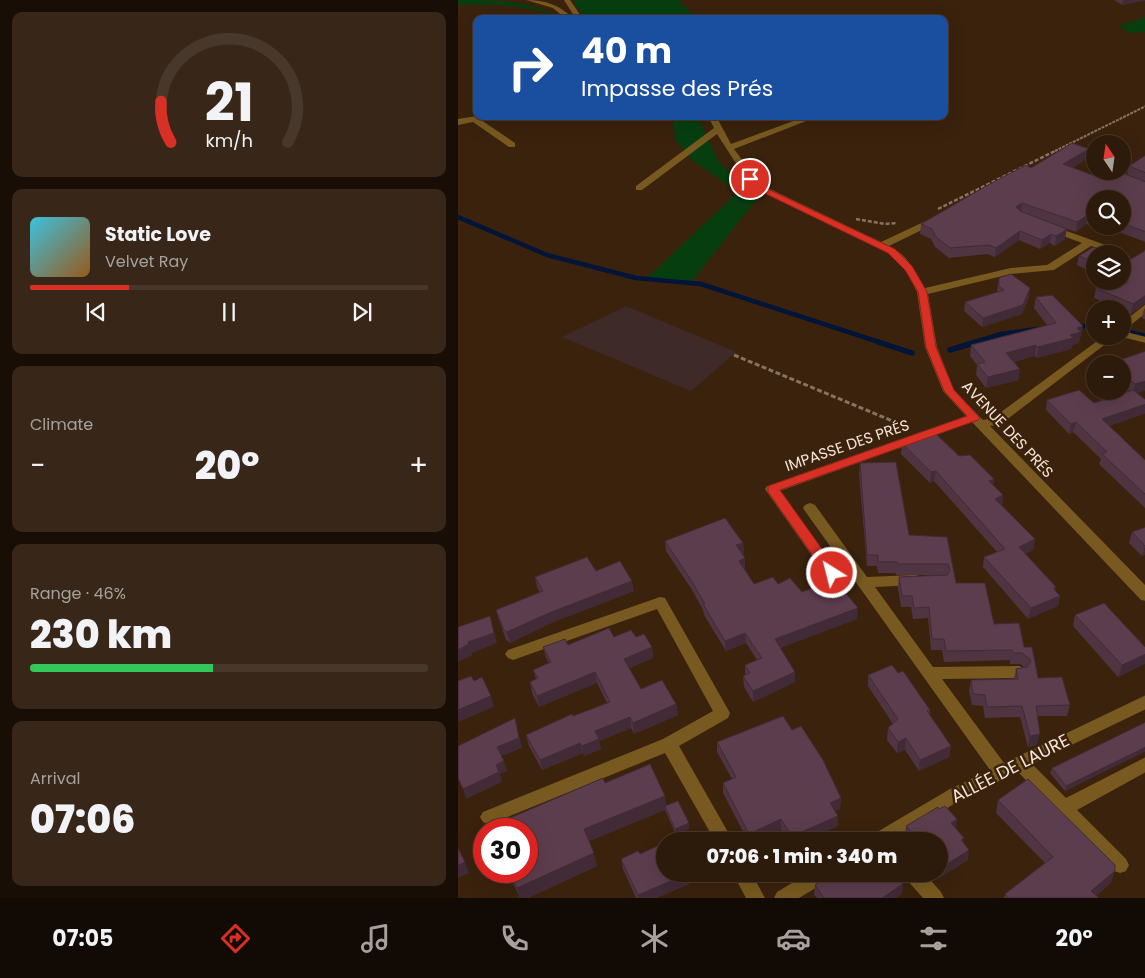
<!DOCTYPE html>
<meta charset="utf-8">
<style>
body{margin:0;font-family:Poppins,sans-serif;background:#382718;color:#f1f3f6;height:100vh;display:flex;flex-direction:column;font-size:19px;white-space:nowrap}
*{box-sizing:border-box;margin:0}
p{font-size:16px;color:#a6a19c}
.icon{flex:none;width:28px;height:28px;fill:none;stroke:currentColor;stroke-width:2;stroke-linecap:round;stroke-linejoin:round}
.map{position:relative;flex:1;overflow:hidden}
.side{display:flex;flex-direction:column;gap:12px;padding:12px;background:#180e06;width:458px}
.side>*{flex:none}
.banner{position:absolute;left:15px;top:15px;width:475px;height:105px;border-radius:10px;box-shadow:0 5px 20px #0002,0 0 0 1px #48382b;background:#1a4fa0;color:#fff;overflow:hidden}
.needle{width:32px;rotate:347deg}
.fabs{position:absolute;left:628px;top:135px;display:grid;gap:10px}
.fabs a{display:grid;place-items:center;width:45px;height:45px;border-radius:50%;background:#2c1a0a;box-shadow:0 5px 20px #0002,0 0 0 1px #48382b;font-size:25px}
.speed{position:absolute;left:15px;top:818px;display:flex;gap:10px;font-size:25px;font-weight:700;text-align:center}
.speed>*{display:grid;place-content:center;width:65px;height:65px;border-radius:50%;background:#2c1a0a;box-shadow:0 5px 20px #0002,0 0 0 1px #48382b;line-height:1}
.speed .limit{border:8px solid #d22;background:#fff;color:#111}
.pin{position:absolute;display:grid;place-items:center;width:42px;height:42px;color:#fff;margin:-21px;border:2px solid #fff;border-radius:50%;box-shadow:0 1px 5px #0007}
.me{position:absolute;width:55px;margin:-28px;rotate:324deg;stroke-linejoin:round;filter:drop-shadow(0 0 4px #0008)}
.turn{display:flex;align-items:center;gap:18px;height:105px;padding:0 25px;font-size:22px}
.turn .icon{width:65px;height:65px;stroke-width:2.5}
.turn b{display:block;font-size:35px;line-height:42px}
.big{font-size:38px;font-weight:800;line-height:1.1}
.side .tile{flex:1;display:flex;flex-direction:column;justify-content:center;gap:8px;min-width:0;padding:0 18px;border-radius:10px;background:#382718}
.side .dial{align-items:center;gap:0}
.dial svg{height:130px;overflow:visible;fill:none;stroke:#48382b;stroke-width:7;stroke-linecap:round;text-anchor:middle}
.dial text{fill:#f1f3f6;stroke:none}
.song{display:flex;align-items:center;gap:15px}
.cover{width:60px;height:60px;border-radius:8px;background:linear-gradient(135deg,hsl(190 70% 55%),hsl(30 70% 35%))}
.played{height:5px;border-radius:2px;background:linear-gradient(90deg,#d93025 25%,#48382b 25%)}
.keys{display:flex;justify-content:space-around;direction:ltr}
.heat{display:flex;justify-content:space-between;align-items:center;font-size:28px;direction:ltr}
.charge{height:8px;border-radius:4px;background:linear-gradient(90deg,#34c759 46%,#48382b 0)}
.trip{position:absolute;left:198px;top:832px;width:292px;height:50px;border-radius:25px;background:#2c1a0a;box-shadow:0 5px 20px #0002,0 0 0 1px #48382b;font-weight:800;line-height:50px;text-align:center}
.tabs{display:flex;height:80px;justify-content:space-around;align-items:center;background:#120a04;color:#a6a19c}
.tabs .icon{width:35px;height:35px}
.tabs .selected{color:#d93025}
.tabs b{font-size:22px;color:#f1f3f6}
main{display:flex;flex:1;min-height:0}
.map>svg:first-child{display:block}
.industrial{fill:#3e2a28}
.green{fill:#073e10}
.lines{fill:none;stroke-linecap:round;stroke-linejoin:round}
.stream-far1{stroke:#001537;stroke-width:4.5}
.stream{stroke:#001537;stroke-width:5.5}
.path-far2{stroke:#887362;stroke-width:2;stroke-dasharray:3 1;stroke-linecap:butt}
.path-far1{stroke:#887362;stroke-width:2.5;stroke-dasharray:4 2;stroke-linecap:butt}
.path{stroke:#887362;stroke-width:3;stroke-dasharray:5 2.5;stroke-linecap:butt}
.minor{fill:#785a20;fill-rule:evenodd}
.wall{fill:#4f3442;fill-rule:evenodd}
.shaded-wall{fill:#402b36}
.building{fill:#5c3d4d;stroke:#402b36}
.route{fill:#d93025;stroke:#8d1f18}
.labels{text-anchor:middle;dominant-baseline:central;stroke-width:5;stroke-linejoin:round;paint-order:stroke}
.street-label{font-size:15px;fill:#f6e5d9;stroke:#3a220d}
.near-street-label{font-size:18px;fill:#f6e5d9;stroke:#3a220d}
</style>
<main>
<section class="side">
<div class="tile dial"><svg viewBox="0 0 100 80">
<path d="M14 69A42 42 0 1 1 86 69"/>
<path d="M14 69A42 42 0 0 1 8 44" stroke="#d93025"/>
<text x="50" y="56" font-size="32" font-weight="700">21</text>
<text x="50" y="72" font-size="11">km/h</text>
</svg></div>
<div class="tile">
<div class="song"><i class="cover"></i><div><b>Static Love</b><p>Velvet Ray</p></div></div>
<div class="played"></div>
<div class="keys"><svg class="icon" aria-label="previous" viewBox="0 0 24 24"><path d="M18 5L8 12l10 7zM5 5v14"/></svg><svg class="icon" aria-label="pause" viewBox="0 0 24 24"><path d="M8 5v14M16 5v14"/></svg><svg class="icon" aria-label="next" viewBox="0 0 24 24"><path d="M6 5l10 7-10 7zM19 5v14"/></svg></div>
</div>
<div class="tile"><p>Climate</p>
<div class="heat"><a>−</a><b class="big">20°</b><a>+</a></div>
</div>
<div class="tile"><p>Range · 46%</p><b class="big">230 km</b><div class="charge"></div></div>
<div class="tile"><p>Arrival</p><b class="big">07:06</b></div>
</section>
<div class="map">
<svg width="688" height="898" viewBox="0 0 688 898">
<rect width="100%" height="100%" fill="#3a220d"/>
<path class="industrial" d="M 168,306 L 278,352 L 233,391 L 104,337 Z"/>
<g class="green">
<path d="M 0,0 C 36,0 74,0 105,19 C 95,19 92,13 83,11 C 55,5 29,4 0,5 Z"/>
<path d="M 118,0 L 220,0 L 239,19 L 128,19 L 116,3 Z"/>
<path d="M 687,17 L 687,32 L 672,33 L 661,26 Z"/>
<path d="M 215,116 L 239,116 L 261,162 L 298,200 L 235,280 L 210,280 L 189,278 L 280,192 L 234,160 L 217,139 Z"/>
</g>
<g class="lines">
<g class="stream-far1">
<path d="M 0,217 L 89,255 L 178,278 L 243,284 L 424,343"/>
<path d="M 618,326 L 636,326"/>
<path d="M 671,332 L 688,336"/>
<path d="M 514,343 L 543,334 L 579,329"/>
</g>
<g class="stream">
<path d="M 420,342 L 454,353"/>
<path d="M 492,350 L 518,342"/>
</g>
<path class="path-far2" d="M 597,151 L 688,106"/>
<g class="path-far1">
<path d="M 480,209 L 599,150"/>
<path d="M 398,219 L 427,224 L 439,223"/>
</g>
<path class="path" d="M 276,355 L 449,427"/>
<g class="minor">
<path d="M 68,0 C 87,0 102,5 116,19 L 108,19 L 95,8 Z"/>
<path d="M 106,0 L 112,0 L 125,19 L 118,19 Z"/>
<path d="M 19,116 L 38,116 L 23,120 L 57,143 L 57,147 L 51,147 L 15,122 L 0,125 L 0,119 Z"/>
<path d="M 250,116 L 258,116 L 273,144 L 349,116 L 361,116 L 276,149 L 294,173 L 312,189 L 423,242 L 474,218 L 480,218 L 480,222 L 431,246 C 449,254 458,272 467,288 L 553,268 L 589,265 L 624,243 L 589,230 L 589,226 L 592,225 L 667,252 L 668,254 L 664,257 L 664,254 L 653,254 L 633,246 L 596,270 L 553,274 L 470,294 L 479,347 L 496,390 L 525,420 L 535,418 L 646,336 L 658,336 L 543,424 L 532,426 L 688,586 L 688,601 L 683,600 L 514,422 L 322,491 L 381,573 L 379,577 L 369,577 L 309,492 L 307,489 L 309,486 L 508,416 L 485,391 L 467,347 L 459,292 L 447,269 L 430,253 L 306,193 L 281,168 L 259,134 L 184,190 L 178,190 L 178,186 L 256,128 Z"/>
<path d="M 642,171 L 655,171 L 688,185 L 688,191 Z"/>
<path d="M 688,304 L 688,313 L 665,331 L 688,337 L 688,343 L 660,336 L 664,336 L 664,323 Z"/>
<path d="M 352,503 L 357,505 L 409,577 L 457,575 L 462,576 L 464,580 L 462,584 L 457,585 L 417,587 L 475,667 L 561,666 L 566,668 L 569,672 L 566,676 L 561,678 L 484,679 L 546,763 L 688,695 L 688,709 L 574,764 L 608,798 L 688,757 L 688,772 L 619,810 L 668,859 L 671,865 L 668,871 L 662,873 L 656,871 L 560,772 L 504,799 L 435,841 L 411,841 L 414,835 L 492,789 L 532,770 L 347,511 L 345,508 L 347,505 Z"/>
<path d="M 202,597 L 207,598 L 272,713 L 270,718 L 221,746 L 275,841 L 257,841 L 207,753 L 37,822 L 31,825 L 25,822 L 22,817 L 25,812 L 205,739 L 255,711 L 199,609 L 55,660 L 50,658 L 47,654 L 50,650 Z"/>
<path d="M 275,874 L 294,874 L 307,898 L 288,898 Z"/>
<path d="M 349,874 L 374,874 L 371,880 L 341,898 L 316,898 L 319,892 Z"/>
<path d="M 446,874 L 467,874 L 483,892 L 486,898 L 465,898 L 449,880 Z"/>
</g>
</g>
<g class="wall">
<path d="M 656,0 L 688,0 L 664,5 Z"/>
<path d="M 631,149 L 630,158 L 614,168 L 648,180 L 669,175 L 671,166 L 688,155 L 688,242 L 650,228 L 647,229 L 628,224 L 618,232 L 582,219 L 607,239 L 597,246 L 592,243 L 582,249 L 561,240 L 537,257 L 529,254 L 491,258 L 477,247 L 473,239 L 462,234 L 463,224 L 573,168 ZM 636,199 L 664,199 L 664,226 L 636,226 Z"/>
<path d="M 688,250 L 688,303 L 673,314 L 664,310 L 664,309 L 662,309 L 636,298 L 638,288 L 663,284 L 656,281 L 664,281 L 664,259 L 670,261 Z"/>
<path d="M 636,254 L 636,273 L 619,265 L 621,256 Z"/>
<path d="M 541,278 L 571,297 L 564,314 L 524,327 L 506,311 L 507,302 L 539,292 Z"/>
<path d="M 578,297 L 623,337 L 622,337 L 621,343 L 614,345 L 613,349 L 579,358 L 577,356 L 556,362 L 561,380 L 528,388 L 518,375 L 519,365 L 512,356 L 513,345 L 589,325 L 576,308 Z"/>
<path d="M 688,308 L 688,320 L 684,318 L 686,309 Z"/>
<path d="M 688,351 L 688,390 L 679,393 L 688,400 L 688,413 L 651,426 L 688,461 L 688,509 L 641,464 L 643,459 L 615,432 L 611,434 L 588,410 L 589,400 L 636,403 L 671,391 L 664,385 L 664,364 L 656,364 L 656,362 Z"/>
<path d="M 444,443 L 501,456 L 535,485 L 545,495 L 544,505 L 577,539 L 575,550 L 567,554 L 598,587 L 597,590 L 602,596 L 600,606 L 570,619 L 525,567 L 526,557 L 539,552 L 476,481 L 472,483 L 443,454 Z"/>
<path d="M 402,463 L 451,535 L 489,537 L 498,583 L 536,624 L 566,647 L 574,647 L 580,678 L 612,705 L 609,716 L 579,716 L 579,745 L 570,747 L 562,717 L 527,718 L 525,706 L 514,705 L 511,691 L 513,680 L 556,679 L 558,669 L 566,667 L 562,664 L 552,664 L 552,660 L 486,662 L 484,650 L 473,650 L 470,618 L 455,619 L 453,607 L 443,607 L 440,588 L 441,577 L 485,575 L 438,575 L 438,573 L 420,573 L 419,566 L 409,566 L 401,474 Z"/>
<path d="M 688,527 L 688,554 L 684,556 L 671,543 L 674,532 Z"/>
<path d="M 207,541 L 285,543 L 286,553 L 284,554 L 287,558 L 287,569 L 296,584 L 320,584 L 344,592 L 399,619 L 322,648 L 337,672 L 337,682 L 295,702 L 286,687 L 285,676 L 287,675 L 287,665 L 299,660 L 288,643 L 268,651 L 246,615 L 245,610 L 234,590 L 208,551 Z"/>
<path d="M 138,571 L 176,591 L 93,623 L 52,643 L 48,640 L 41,620 L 38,610 L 82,593 L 79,587 L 77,577 Z"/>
<path d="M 617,615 L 688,648 L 688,663 L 660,677 L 615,626 Z"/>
<path d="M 156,637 L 178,637 L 194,647 L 195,658 L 171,668 L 183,689 L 218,704 L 220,715 L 176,734 L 173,728 L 141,741 L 143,749 L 126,756 L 125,753 L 84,770 L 71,746 L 68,735 L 149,703 L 139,683 L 81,707 L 74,693 L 72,682 L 78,679 L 75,670 L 91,663 L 88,658 L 85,647 L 110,645 Z"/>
<path d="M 440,673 L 472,710 L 472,715 L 493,746 L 491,757 L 461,771 L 447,750 L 439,753 L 429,740 L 430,728 L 435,724 L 410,686 L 410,675 Z"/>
<path d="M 688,722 L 688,751 L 607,791 L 592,773 L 594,768 Z"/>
<path d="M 334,730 L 383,798 L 382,809 L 377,811 L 380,826 L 346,841 L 331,841 L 323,830 L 299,841 L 290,841 L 265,793 L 265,783 L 274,779 L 259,752 L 259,742 Z"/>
<path d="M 147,783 L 208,806 L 231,829 L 218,835 L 207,810 L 131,841 L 139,866 L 70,898 L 62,898 L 49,871 L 69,871 Z"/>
<path d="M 540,800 L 653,883 L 638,896 L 641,898 L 546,898 L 547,894 L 587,863 L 538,813 Z"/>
<path d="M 448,826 L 498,828 L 506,843 L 510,860 L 481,878 L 478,874 L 481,874 L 481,841 L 452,841 L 447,836 Z"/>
<path d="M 182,854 L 231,884 L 198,898 L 178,898 L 165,869 L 163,859 Z"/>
<path d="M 445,884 L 444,894 L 437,898 L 359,898 L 356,895 L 357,885 Z"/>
</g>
<g class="shaded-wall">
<path d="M 665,0 L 688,0 L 664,5 Z"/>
<path d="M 631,149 L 630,158 L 603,173 L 605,164 Z"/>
<path d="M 564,203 L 563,212 L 558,207 Z"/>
<path d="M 630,215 L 628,224 L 618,232 L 619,222 Z"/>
<path d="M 609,229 L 607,239 L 597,246 L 598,236 Z"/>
<path d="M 562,231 L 561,240 L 537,257 L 538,248 Z"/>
<path d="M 593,234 L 592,243 L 582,249 L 584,240 Z"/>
<path d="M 572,288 L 571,297 L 564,314 L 524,327 L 525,318 Z"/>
<path d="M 688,295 L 688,303 L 673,314 L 675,304 Z"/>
<path d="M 625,326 L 623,337 L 622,337 L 621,343 L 614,345 L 613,349 L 579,358 L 580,347 L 612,335 L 619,328 Z"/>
<path d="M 578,345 L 577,356 L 547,364 L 548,353 Z"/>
<path d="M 562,369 L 561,380 L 528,388 L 530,377 Z"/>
<path d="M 688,381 L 688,390 L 675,394 L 677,384 Z"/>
<path d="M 688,404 L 688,413 L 642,429 L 644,419 Z"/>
<path d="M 618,422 L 615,432 L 611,434 L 613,424 Z"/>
<path d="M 478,471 L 476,481 L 472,483 L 473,472 Z"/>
<path d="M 536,479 L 535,490 L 531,481 Z"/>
<path d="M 545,495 L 544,506 L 537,499 Z"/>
<path d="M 577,539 L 575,550 L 559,557 L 561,547 Z"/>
<path d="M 285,543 L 286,553 L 279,556 L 278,545 Z"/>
<path d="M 688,545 L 688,554 L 684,556 L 687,546 Z"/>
<path d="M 287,558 L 287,569 L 282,571 L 281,561 Z"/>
<path d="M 174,581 L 176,591 L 93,623 L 52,643 L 49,632 L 91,613 Z"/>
<path d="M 602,596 L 600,606 L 570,619 L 573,608 Z"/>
<path d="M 400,608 L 399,619 L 317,650 L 317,639 Z"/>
<path d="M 32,616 L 39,643 L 14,653 L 14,655 L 0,662 L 0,650 L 10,642 Z"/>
<path d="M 287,633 L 288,643 L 268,651 L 267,641 Z"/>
<path d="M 194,647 L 195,658 L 168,670 L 166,659 Z"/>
<path d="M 688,654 L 688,663 L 660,677 L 664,665 Z"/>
<path d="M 137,672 L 139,683 L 81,707 L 79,696 Z"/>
<path d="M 337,672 L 337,682 L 295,702 L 295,691 Z"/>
<path d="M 33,696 L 36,707 L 0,722 L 0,710 Z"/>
<path d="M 218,704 L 220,715 L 176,734 L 175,723 Z"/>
<path d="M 172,717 L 173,728 L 141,741 L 143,749 L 126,756 L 124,746 L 137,731 Z"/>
<path d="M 57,718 L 64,748 L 42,757 L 39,747 Z"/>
<path d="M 582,734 L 579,745 L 570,747 L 572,736 Z"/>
<path d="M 448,738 L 447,750 L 439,753 L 440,742 Z"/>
<path d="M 122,743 L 125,753 L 84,770 L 82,760 Z"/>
<path d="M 493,746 L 491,757 L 461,771 L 462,760 Z"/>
<path d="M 688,747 L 688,751 L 607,791 L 608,786 Z"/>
<path d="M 46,761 L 49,771 L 42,774 L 44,782 L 8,799 L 5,789 L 38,765 Z"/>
<path d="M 207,796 L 209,809 L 207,806 L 207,810 L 129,842 L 126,829 Z"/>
<path d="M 383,798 L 382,809 L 372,813 L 372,803 Z"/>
<path d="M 380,816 L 380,826 L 346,841 L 334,841 L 334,836 Z"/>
<path d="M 323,819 L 323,830 L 299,841 L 292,841 L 291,834 Z"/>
<path d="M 499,819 L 498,829 L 493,823 Z"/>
<path d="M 231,823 L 231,829 L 218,835 L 217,829 Z"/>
<path d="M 511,850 L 510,860 L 481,878 L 483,868 Z"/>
<path d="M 136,853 L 139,866 L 70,898 L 62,898 L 59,888 Z"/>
<path d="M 7,862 L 11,873 L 0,878 L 0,866 Z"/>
<path d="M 657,871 L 653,883 L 635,898 L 633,891 Z"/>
<path d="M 229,874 L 231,884 L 198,898 L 180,898 L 180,895 Z"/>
<path d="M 445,884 L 444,894 L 437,898 L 424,898 Z"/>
</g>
<g class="building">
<path d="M 614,143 L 631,149 L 605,164 L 648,180 L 662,172 L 688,182 L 688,232 L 664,223 L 664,199 L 636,199 L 636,217 L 630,215 L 619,222 L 564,203 L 558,207 L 562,211 L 609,229 L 598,236 L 593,234 L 584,240 L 562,231 L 538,248 L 531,245 L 492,248 L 478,237 L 474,229 L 463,224 L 528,186 L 568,165 L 573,168 Z"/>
<path d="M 688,155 L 688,173 L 671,166 Z"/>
<path d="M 635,247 L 652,254 L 636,254 L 636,262 L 621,256 Z"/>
<path d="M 688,250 L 688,295 L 675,304 L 638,288 L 669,283 L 671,277 L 664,274 L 664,259 L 670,261 Z"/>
<path d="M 553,274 L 572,288 L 565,305 L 525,318 L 507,302 L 546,290 L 541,286 L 541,278 Z"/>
<path d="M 594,295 L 625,326 L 619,328 L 623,332 L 612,335 L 615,338 L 580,347 L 578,345 L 548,353 L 562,369 L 530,377 L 519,364 L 527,362 L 513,345 L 598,323 L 578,297 Z"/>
<path d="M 688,351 L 688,381 L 677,384 L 664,372 L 664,364 L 658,364 L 656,362 Z"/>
<path d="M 621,390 L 636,403 L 675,390 L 688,400 L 688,404 L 644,419 L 688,461 L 688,495 L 644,454 L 649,452 L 618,422 L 613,424 L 589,400 Z"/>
<path d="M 476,432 L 501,456 L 512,455 L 536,479 L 531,481 L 545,495 L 537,499 L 577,539 L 561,547 L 598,587 L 595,588 L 602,596 L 573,608 L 526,557 L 547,549 L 478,471 L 473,472 L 444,443 Z"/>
<path d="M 438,462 L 451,535 L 489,537 L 498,583 L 527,583 L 536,624 L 561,623 L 566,647 L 574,647 L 580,678 L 604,677 L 612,705 L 578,706 L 582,734 L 572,736 L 564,706 L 529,707 L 527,695 L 515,694 L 513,680 L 560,679 L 558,669 L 569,667 L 573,660 L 564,653 L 555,653 L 554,650 L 488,651 L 486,639 L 474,639 L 471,607 L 456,608 L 454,596 L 444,596 L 441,577 L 489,575 L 492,570 L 490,564 L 439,564 L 439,562 L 420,562 L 420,555 L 409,555 L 402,463 Z"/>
<path d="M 267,518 L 285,543 L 278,545 L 287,558 L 281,561 L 296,584 L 315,577 L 320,584 L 332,578 L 344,592 L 371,582 L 376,588 L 382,586 L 400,608 L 317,639 L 337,672 L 295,691 L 285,676 L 292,673 L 287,665 L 304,658 L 287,633 L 267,641 L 245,604 L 247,604 L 233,580 L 207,541 Z"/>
<path d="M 688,527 L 688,545 L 687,546 L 674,532 Z"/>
<path d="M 129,557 L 138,571 L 162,561 L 174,581 L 91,613 L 49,632 L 46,630 L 38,610 L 85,591 L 77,577 Z"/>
<path d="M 646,603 L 688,648 L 688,654 L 664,665 L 617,615 Z"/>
<path d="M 32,616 L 36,633 L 10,642 L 11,644 L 0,650 L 0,627 Z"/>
<path d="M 151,628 L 156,637 L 173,630 L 178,637 L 186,634 L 194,647 L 166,659 L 183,689 L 204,680 L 218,704 L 175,723 L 172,717 L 137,731 L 141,739 L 124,746 L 122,743 L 82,760 L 68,735 L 114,714 L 115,716 L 152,702 L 137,672 L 79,696 L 72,682 L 80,678 L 75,670 L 93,662 L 85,647 L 107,639 L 110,645 Z"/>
<path d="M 434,665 L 440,673 L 445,671 L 472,710 L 469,711 L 493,746 L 462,760 L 448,738 L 440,742 L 430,728 L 440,719 L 410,675 Z"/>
<path d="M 13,676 L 16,681 L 24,677 L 33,696 L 0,710 L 0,681 Z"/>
<path d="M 325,716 L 334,730 L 343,726 L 365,760 L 383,798 L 372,803 L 380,816 L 334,836 L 323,819 L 291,834 L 265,783 L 278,777 L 259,742 Z"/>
<path d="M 57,718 L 61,738 L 39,747 L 46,761 L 38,765 L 41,772 L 5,789 L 0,778 L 0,746 Z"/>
<path d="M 688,722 L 688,747 L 608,786 L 594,768 Z"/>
<path d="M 192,764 L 207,796 L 126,829 L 136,853 L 59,888 L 51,871 L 69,871 L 69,829 L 32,829 L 31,827 L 145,778 L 147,783 Z"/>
<path d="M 570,779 L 657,865 L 657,871 L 633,891 L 641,898 L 551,898 L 547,894 L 595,857 L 540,800 Z"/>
<path d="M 220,801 L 231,823 L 217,829 L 207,806 Z"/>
<path d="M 487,806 L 499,819 L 493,823 L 506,838 L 503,840 L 511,850 L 483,868 L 481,867 L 481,841 L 461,841 L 448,826 L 480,807 L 481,809 Z"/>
<path d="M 216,838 L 218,841 L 209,841 Z"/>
<path d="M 206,843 L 206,874 L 229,874 L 180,895 L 163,859 L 180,851 L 182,854 Z"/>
<path d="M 0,848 L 7,862 L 0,866 Z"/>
<path d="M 374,874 L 436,874 L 445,884 L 424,898 L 366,898 L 357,885 Z"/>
</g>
<path class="route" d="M 289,177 L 295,177 L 312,190 L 437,249 L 454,266 L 469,292 L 478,347 L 496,390 L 522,418 L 520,420 L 322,490 L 379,570 L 381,573 L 374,578 L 370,577 L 310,492 L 310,486 L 509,416 L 486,391 L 468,347 L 460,292 L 447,270 L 430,253 L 306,193 L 289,181 Z"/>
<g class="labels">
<g class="street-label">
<text transform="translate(550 429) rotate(47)">AVENUE DES PRÉS</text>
<text transform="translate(389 445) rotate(-19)">IMPASSE DES PRÉS</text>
</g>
<g class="near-street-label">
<text transform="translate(552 768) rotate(-27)">ALLÉE DE LAURE</text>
</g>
</g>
</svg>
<div class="fabs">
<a><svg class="needle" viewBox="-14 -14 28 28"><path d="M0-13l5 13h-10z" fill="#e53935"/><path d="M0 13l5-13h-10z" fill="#a6a19c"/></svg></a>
<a><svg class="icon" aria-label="search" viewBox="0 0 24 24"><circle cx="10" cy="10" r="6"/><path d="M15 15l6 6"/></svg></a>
<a><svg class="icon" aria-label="layers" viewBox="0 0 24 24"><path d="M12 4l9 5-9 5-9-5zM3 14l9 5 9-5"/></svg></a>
<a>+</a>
<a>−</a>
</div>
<div class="speed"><div class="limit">30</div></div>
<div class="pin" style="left:292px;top:179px;background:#d93025"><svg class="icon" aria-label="arrive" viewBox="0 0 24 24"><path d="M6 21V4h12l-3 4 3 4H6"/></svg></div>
<svg class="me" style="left:374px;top:573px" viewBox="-20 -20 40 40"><circle r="17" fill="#d93025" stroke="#fff" stroke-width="3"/><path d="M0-11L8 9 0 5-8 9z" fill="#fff"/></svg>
<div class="trip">07:06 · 1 min · 340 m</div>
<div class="banner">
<div class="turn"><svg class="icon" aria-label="right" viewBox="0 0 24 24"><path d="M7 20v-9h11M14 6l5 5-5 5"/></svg><div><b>40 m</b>Impasse des Prés</div></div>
</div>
</div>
</main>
<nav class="tabs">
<b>07:05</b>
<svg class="icon selected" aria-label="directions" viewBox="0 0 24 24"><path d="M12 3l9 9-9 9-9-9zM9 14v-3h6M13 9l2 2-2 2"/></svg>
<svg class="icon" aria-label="music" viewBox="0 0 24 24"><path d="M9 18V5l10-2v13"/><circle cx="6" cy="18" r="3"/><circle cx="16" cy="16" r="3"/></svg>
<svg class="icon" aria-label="phone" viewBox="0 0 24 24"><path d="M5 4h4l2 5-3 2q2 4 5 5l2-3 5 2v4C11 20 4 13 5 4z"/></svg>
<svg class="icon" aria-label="climate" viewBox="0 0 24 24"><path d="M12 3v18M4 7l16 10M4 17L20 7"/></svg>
<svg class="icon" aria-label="car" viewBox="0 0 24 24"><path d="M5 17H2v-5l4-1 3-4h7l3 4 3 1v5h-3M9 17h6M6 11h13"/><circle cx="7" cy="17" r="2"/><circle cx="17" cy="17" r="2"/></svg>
<svg class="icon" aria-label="filters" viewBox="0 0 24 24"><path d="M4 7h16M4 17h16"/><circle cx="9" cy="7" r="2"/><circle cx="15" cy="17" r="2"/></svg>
<b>20°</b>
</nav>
